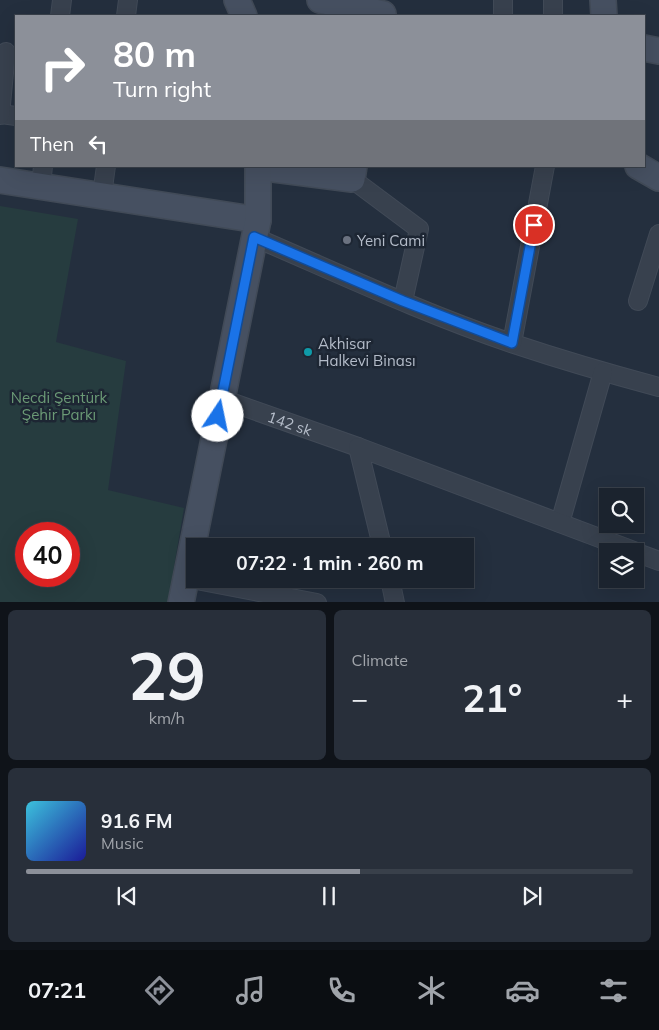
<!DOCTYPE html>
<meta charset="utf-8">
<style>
body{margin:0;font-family:Mulish,sans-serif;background:#282f3a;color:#f1f3f6;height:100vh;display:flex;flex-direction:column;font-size:19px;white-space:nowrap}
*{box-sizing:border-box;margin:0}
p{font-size:16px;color:#a0a4aa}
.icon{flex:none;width:28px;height:28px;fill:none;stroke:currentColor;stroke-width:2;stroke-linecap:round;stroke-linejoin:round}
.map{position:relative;height:602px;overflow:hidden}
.sheet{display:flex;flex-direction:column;gap:8px;padding:8px;background:#0f1319;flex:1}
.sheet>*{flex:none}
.top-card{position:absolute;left:15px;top:15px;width:630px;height:152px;border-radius:0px;box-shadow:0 5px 20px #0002,0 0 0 1px #39404a;background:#8c9099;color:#fff;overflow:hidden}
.tools{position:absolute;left:599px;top:488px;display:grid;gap:10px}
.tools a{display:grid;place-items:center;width:45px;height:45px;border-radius:0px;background:#1b232e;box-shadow:0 5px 20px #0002,0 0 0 1px #39404a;font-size:25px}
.speed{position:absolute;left:15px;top:522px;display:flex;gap:10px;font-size:25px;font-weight:700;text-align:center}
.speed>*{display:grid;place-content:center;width:65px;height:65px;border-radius:50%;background:#1b232e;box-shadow:0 5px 20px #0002,0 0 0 1px #39404a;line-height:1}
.speed .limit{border:8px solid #d22;background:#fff;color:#111}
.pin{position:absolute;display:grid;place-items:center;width:42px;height:42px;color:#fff;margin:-21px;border:2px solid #fff;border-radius:50%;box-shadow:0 1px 5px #0007}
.me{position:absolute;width:55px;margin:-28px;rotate:11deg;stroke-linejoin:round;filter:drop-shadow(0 0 4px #0008)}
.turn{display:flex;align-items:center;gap:18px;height:105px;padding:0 15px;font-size:22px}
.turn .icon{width:65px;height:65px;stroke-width:2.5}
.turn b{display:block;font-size:35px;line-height:42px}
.then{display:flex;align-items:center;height:48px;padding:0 15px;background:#0003;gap:10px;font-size:19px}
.big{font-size:38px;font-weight:700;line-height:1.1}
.sheet .widget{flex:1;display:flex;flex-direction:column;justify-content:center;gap:8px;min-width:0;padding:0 18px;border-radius:8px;background:#282f3a}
.sheet .dial{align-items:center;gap:0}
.dial b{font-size:65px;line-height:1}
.song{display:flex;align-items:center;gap:15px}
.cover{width:60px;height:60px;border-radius:8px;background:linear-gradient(135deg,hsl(190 70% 55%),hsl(240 70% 35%))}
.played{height:5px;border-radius:2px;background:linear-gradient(90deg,#8c9099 55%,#39404a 55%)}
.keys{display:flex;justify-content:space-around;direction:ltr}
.heat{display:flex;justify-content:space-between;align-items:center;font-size:28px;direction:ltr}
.sheet .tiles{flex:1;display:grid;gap:8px;grid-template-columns:1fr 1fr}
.widget:last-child{grid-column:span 2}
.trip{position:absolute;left:186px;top:538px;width:288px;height:50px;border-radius:0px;background:#1b232e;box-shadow:0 5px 20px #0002,0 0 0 1px #39404a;font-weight:700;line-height:50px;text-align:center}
.tabs{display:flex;height:80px;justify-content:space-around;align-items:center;background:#0b0e12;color:#a0a4aa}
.tabs .icon{width:35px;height:35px}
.tabs .current{color:#8c9099}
.tabs b{font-size:22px;color:#f1f3f6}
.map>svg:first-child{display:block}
.green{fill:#263c3f;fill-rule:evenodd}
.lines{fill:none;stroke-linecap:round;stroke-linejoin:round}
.street-casing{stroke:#414a57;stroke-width:20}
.secondary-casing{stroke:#414a57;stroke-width:28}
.street{stroke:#38414e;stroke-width:18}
.secondary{stroke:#465061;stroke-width:25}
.route-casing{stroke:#114b97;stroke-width:12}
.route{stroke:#1a73e8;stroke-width:9}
.worship-dot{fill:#6b7280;stroke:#1d2633;stroke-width:2}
.culture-dot{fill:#0f9aa8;stroke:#1d2633;stroke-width:2}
.labels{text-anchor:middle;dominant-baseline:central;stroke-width:5;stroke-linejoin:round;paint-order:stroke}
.poi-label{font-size:15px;fill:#b4bcc9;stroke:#1d2633;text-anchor:start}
.park-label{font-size:15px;fill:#6b9a76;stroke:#1d2633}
.street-label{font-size:15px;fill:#b4bcc9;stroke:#1d2633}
</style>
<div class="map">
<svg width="659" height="603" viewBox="0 0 659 603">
<rect width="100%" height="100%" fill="#242f3e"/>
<path class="green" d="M 0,206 L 78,219 L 56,342 L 126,361 L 108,490 L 184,508 L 168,602 L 0,602 ZM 26,534 L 69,534 L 69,576 L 26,576 Z"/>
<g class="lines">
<defs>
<g id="street">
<path d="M 503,0 L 503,16"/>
<path d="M 60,16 L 62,0"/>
<path d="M 126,16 L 128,0"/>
<path d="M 553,16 L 553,0"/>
<path d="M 0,114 L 16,116"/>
<path d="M 0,115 L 6,52"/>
<path d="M 352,179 L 419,229 L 403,301"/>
<path d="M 41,186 L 43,166"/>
<path d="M 102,195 L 106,166"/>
<path d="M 254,237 C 340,274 425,314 514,344 C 562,360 610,374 659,387"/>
<path d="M 638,301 L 659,234"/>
<path d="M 512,343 L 545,166"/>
<path id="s1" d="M 222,399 L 358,447"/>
<path d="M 560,523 L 603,372"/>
<path d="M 382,546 L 358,447 L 634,551"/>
<path d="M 635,552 L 659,561"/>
<path d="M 186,578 L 317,603"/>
<path d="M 390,579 L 395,603"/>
</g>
<g id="secondary">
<path d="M 237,0 L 244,16"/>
<path d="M 320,0 L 383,14"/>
<path d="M 603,0 L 604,16"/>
<path d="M 644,48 L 659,51"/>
<path d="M 638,166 L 659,178"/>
<path d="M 258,167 L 352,179 L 354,166"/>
<path d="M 0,180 L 258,220"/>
<path d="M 181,603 L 258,220 L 258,166"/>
</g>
</defs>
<use href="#street" class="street-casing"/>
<use href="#secondary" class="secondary-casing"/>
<use href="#street" class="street"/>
<use href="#secondary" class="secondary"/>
</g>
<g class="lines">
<defs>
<path id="route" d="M 218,416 L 254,237 L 403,301 L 512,343 L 534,225"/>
</defs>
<use href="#route" class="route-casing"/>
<use href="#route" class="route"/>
</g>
<circle class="worship-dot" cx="347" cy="240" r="5"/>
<circle class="culture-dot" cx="308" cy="352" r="5"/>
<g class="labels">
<g class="poi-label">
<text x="357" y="240">Yeni Cami</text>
<text x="318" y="343">Akhisar<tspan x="318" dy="17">Halkevi Binası</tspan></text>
</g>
<g class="park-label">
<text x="59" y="397">Necdi Şentürk<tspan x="59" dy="17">Şehir Parkı</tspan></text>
</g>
<g class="street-label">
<text stroke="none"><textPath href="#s1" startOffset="72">142 sk</textPath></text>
</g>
</g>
</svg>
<div class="tools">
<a><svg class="icon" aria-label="search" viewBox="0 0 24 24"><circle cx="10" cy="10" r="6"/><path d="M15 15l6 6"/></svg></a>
<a><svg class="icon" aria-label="layers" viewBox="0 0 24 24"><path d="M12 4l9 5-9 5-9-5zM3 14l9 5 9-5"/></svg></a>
</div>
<div class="speed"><div class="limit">40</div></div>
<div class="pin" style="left:534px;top:225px;background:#d93025"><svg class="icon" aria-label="arrive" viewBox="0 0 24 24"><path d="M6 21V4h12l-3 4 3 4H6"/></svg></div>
<svg class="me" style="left:218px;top:416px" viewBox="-20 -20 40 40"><circle r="19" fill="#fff"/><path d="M0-13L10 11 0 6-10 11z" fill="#1a73e8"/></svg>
<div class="trip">07:22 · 1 min · 260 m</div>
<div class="top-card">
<div class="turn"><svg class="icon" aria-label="right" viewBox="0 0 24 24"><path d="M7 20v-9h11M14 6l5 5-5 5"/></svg><div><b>80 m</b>Turn right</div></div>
<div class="then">Then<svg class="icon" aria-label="left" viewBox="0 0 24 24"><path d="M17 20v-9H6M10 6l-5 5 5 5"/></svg></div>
</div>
</div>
<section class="sheet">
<div class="tiles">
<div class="widget dial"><b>29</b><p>km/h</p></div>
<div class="widget"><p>Climate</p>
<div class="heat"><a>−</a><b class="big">21°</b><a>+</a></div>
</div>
<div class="widget">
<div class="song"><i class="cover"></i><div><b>91.6 FM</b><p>Music</p></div></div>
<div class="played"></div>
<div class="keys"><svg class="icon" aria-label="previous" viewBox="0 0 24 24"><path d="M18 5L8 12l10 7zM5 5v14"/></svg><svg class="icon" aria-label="pause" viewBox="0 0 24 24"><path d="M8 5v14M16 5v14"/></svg><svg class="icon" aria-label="next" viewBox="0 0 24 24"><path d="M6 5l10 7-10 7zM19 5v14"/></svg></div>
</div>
</div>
</section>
<nav class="tabs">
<b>07:21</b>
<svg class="icon current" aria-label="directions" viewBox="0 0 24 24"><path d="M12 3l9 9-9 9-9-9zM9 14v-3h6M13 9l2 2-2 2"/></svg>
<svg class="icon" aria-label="music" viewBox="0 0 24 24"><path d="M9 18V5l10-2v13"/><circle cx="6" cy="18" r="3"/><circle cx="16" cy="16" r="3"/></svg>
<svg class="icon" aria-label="phone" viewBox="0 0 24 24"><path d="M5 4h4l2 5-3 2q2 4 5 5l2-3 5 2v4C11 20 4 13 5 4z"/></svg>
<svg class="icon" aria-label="climate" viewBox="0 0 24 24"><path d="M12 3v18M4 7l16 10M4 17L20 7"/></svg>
<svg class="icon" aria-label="car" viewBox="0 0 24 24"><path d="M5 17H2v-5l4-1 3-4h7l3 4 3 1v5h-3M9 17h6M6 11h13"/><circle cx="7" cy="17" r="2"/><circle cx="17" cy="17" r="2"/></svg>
<svg class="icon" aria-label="filters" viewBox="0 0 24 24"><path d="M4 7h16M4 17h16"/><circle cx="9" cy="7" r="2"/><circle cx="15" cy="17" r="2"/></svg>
</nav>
